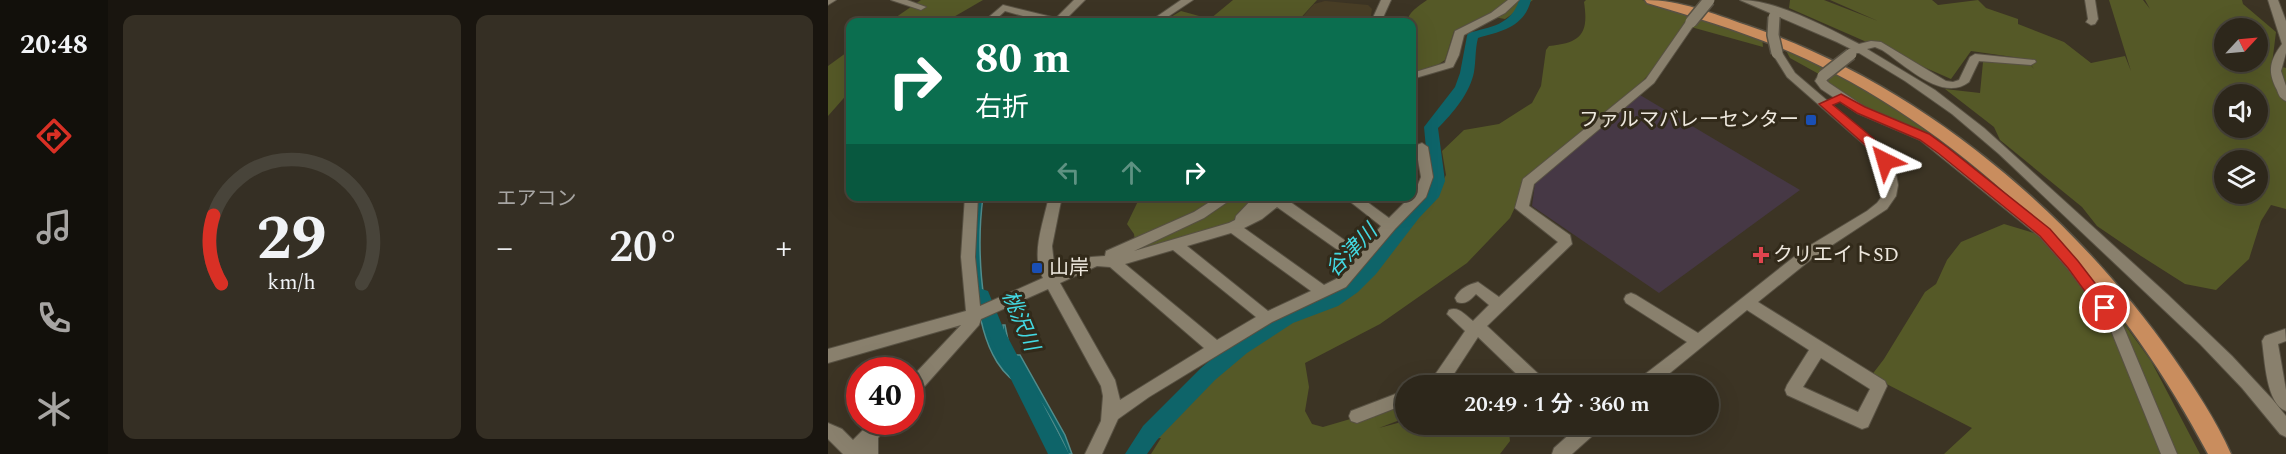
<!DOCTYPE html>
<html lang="ja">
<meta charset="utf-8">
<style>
body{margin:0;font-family:Spectral,"Noto Sans JP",serif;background:#352f24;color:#f1f3f6;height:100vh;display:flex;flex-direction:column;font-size:22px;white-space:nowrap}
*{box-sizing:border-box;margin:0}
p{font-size:20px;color:#a7a5a3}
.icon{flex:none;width:33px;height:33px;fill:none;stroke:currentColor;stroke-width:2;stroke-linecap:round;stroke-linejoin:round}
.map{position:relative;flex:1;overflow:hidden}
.sheet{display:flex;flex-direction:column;gap:15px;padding:15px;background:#19150f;width:720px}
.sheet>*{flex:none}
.banner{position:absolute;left:18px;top:18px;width:570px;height:183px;border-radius:12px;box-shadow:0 6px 24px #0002,0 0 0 2px #48443a;background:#0b6e4f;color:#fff;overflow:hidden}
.needle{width:39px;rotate:64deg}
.fabs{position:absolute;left:1386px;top:18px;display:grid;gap:12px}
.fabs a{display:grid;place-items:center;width:54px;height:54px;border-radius:50%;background:#2d271b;box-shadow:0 6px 24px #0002,0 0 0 2px #48443a;font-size:30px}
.speed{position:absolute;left:18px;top:357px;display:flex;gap:12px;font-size:30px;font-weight:700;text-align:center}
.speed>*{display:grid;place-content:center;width:78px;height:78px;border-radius:50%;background:#2d271b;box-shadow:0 6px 24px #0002,0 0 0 2px #48443a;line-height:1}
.speed .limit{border:9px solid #d22;background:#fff;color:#111}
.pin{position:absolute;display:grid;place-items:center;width:51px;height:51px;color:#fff;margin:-26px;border:3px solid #fff;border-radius:50%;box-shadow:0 2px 6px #0007}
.me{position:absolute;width:66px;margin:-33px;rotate:320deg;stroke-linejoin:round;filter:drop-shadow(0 0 4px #0008)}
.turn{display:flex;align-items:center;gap:21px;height:126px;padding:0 30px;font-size:27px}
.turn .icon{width:78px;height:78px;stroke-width:2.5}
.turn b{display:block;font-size:42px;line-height:51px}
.lanes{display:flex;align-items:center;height:57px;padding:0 30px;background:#0003;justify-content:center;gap:30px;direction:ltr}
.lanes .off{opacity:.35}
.big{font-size:45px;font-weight:600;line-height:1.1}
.sheet .widget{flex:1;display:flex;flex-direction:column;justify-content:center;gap:9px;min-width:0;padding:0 21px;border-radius:12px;background:#352f24}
.sheet .dial{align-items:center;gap:0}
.dial svg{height:156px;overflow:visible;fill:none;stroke:#48443a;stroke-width:7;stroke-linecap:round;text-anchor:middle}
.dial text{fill:#f1f3f6;stroke:none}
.heat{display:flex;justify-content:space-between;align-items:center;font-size:33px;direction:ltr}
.sheet .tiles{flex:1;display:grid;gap:15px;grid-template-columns:repeat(2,1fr)}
.trip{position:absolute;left:567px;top:375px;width:324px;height:60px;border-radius:30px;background:#2d271b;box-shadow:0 6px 24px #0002,0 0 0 2px #48443a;font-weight:600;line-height:60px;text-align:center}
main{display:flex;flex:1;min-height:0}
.dock{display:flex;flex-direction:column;width:108px;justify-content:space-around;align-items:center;background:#12100b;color:#a7a5a3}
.dock .icon{width:42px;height:42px}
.dock .on{color:#d93025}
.dock b{font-size:27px;color:#f1f3f6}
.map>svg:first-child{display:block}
.industrial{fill:#463845}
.built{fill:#493e26}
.green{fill:#555927;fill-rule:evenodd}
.water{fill:#0e6469;stroke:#518c8c;stroke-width:1.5}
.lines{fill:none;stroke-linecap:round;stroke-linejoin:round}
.river{fill:#0e6469;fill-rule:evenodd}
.minor-casing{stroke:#585143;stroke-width:2}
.highway-casing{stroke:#585143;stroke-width:3}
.minor{fill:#89806d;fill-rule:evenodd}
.highway{fill:#c98d5e;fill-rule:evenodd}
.minor-bridge-casing{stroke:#585143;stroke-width:14;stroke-linecap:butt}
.minor-bridge{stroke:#89806d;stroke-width:11}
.route{fill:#d93025;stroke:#8d1f18;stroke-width:1.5}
.transit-dot{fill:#1a4fb4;stroke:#322a1a;stroke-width:2}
.health-dot{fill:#e0444e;stroke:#322a1a;stroke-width:2}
.labels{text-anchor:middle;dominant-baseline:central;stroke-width:6;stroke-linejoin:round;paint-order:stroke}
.poi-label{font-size:20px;fill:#eee8de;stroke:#322a1a;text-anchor:start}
.water-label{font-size:21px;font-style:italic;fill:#43d9e2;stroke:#322a1a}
</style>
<main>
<nav class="dock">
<b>20:48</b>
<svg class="icon on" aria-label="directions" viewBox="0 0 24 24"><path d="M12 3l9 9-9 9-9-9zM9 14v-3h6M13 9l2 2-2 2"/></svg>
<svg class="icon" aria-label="music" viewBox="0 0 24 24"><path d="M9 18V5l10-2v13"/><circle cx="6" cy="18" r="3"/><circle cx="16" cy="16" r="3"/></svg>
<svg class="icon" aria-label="phone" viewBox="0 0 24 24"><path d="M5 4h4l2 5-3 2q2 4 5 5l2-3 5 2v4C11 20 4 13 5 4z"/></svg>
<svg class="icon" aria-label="climate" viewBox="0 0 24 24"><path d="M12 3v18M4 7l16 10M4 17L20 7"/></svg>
</nav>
<section class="sheet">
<div class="tiles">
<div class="widget dial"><svg viewBox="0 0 100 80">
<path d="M14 69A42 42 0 1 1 86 69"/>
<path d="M14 69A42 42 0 0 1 10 34" stroke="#d93025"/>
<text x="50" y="56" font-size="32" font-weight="700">29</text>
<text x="50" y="72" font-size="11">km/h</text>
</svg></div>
<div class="widget"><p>エアコン</p>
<div class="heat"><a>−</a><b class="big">20°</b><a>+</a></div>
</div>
</div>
</section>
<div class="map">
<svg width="1458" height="454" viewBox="0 0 1458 454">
<rect width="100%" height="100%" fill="#3c3424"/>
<path class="industrial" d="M 812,95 L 972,190 L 831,293 L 704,206 L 707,183 Z"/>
<path class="built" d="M 497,1 L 540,5 L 544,9 L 542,22 L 470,22 L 486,4 Z"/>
<g class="green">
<path d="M 93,0 L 155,0 L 117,22 L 61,22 Z"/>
<path d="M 405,0 L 489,0 L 469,22 L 334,22 L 353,11 L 382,19 Z"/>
<path d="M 599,0 L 705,0 L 677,19 L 660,16 L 626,31 L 617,60 L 605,68 L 584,73 L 584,22 L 579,22 C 580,12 591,6 599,0 Z"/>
<path d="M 758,0 L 814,0 L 864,14 L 837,57 L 809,87 L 703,173 L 682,218 L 639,263 L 552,324 L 477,363 L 481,387 L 477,411 L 484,424 L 495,427 L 577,403 L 577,418 L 551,428 L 577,421 L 578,424 L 640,425 L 649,431 L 651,427 L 648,425 L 680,425 L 682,441 L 672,454 L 323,454 L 333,438 L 327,438 L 395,368 L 402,368 L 400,367 L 407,357 L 438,330 L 523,295 L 607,197 L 618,175 L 614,151 L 636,130 L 671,124 L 704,103 L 713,86 L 718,50 L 721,46 C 753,43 761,34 756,2 Z"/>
<path d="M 962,0 L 996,0 L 1050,21 L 1002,0 L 1104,0 L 1110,5 L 1150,0 L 1158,8 L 1190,19 L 1190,24 L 1236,42 L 1263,63 L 1297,56 L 1303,71 L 1281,0 L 1315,0 L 1322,9 L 1317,0 L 1414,0 L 1415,4 L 1448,32 L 1444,64 L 1458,68 L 1458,209 L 1443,205 L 1433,221 L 1421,259 L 1388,290 L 1357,284 L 1313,256 L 1269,226 L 1254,207 L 1172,140 L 1166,127 L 1117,89 L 1152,93 L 1155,62 L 1199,61 L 1206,69 L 1199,59 L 1143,51 L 1123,79 L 961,8 ZM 1396,28 L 1430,28 L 1430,62 L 1396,62 ZM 1396,94 L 1430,94 L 1430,128 L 1396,128 ZM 1396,160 L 1430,160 L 1430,194 L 1396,194 Z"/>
<path d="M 873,16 L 934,37 L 935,47 L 863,27 Z"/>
<path d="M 956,47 C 1009,72 1067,97 1110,138 L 1103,138 L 1081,125 L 1019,99 L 989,73 L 962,58 Z"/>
<path d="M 22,50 L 22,91 L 0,116 L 0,66 Z"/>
<path d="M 371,196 L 431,197 L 416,213 L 400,225 L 308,251 L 306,234 L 299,224 L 312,197 Z"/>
<path d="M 1176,224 L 1223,238 L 1256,268 L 1323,361 L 1372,454 L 1116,454 L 1144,428 L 1043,376 L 1056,359 L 1097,292 L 1108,284 L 1119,260 L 1133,242 Z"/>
</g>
<path class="water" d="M 148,197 L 155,197 C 149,241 151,315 173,354 L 176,340 L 175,325 L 177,325 L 183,355 L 192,355 L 237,435 L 244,454 L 240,454 C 236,442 215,402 207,395 C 191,383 181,381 169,362 C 142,319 146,245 148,197 Z"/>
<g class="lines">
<g class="river">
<path d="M 691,0 L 703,0 C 696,27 675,31 650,38 C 647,49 648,61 646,72 C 642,93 625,113 610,128 L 617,181 L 611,197 L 591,218 L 548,274 L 530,292 L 510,306 L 465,323 L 419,353 L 387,380 L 329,440 L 319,454 L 297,454 L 315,426 L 373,368 L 405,341 L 453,313 L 498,296 L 518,282 L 536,264 L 579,210 L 596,194 L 601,181 L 596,127 L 627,87 L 632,73 L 639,36 L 640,33 C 662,27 684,25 691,0 Z"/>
<path d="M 154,289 L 160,291 L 176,330 L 241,454 L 220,454 L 147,307 L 145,296 L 148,291 Z"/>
</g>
<defs>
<g id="minor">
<path d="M 0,0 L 8,0 L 0,5 Z"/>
<path d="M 63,0 L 79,0 L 98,7 L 93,10 Z"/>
<path d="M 246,0 L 257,0 L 235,22 L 216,22 L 177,11 L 165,22 L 155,22 L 175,5 L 228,18 Z"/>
<path d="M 353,0 L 365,0 L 332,22 L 321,22 Z"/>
<path d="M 553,0 L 563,0 L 553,22 L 543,22 Z"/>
<path d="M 680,0 L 691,0 L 677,13 L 636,35 L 631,55 L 625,67 L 584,79 L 584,73 L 617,63 L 627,31 L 663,13 Z"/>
<path d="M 912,0 C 949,0 998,27 1031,44 L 1043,41 L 1053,42 L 1118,81 L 1125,82 L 1131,80 L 1142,57 L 1147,54 L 1207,60 L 1208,62 L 1203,65 L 1151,61 L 1141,82 C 1114,103 1076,64 1054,50 L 1047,47 L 1039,49 L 1107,90 L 1156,128 L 1339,294 L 1404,356 L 1445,400 L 1458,416 L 1458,437 L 1452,434 L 1414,388 L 1372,344 L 1171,154 L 1124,114 L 1077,81 L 1031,53 L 1023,53 L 1023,49 L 1009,42 Z"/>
<path d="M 1257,0 L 1267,0 L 1270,19 L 1267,24 L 1263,25 L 1258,22 L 1260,19 Z"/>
<path d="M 1440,0 L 1450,0 L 1458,21 L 1458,53 L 1453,71 L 1458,86 L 1458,101 C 1452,98 1451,96 1449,90 C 1439,71 1442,60 1454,44 Z"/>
<path d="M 863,19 L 868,22 L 826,83 L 706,184 L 701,206 L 742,235 L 744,244 L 659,326 L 718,381 L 720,386 L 701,386 L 650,337 L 618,386 L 597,386 L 599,381 L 604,379 L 637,331 L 619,314 L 621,310 C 631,306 637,315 645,321 L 661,305 L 648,294 C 642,300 638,305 629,302 L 627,298 C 632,288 640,285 650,282 L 671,297 L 730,242 L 687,208 L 695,179 L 818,79 L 859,20 Z"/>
<path d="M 949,50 L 953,51 L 967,73 L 1057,150 L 1068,174 L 1070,185 L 1068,196 L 1059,209 L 986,257 L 930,302 L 1057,381 L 1059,386 L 1040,427 L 1034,429 L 959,395 L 957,390 L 959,385 L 981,350 L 919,310 L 826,386 L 806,386 L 808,381 L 859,342 L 798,303 L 796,299 L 798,295 L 803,293 L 808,295 L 870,333 L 976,249 L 1039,211 L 1049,203 L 1055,195 L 1058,185 L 1048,155 L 959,77 L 944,53 ZM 993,358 L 1042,389 L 1030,412 L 975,387 Z"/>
<path d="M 995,73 L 1001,76 L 999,81 L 1001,83 L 1037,107 L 1100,134 L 1222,229 L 1250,261 L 1291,316 L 1349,454 L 1333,454 L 1280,323 L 1240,269 L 1212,237 L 1092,140 L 1029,113 L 993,89 L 987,81 L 991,74 Z"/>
<path d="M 594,143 L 600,147 L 605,177 L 598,197 L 567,229 L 518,287 L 444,322 L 321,397 L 290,419 L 274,454 L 257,454 L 273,421 L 275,396 L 273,386 L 220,289 L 153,319 L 151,325 L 88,396 L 82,398 L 82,379 L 133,325 L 0,363 L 0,349 L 138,311 L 133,257 L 137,196 L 150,196 L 147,257 L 152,306 L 215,278 C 202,255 216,221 221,196 L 234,196 L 224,246 L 227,273 L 263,257 L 277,256 L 278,251 L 366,212 L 391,196 L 408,196 L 376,218 L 306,251 L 401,223 L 407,220 L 408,216 L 427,196 L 441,196 L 437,202 L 444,196 L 459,196 L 458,199 L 532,251 L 553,226 L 515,196 L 531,196 L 561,218 L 587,192 L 593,177 L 589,154 L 584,155 L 584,147 ZM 449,207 L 524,260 L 508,279 L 496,285 L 416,228 L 434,219 ZM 403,233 L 483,291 L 440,311 L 359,246 ZM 345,250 L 428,317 L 389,340 L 297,264 ZM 269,266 L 282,267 L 376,348 L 292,400 L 287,380 L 232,283 Z"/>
<path d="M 1457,329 L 1458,341 L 1450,344 L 1458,390 L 1458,411 C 1438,404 1437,360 1434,341 L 1437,336 Z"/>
<path d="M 578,390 L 578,404 L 529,423 L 523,421 L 521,416 L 523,411 Z"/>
<path d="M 43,422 L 62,422 L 50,438 L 50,454 L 15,454 L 0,439 L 0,423 L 14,429 L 25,440 Z"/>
<path d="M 753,424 L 774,424 L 772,429 L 744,454 L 724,454 L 726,448 Z"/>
</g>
<path id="highway" d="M 817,0 C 852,0 886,14 918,25 C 1090,83 1241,209 1345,357 C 1366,387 1388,420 1403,454 L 1380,454 C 1359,415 1337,378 1311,341 C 1231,227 1105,118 978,59 C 927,35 873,19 819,3 Z"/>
</defs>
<use href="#minor" class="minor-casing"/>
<use href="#highway" class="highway-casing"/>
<use href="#minor" class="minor"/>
<use href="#highway" class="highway"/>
<defs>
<g id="minor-bridge">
<path d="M 946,17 L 945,35 L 949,53"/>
<path d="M 863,22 L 881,0"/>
<path d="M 995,76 L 1023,54"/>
</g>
</defs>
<use href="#minor-bridge" class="minor-bridge-casing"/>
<use href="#minor-bridge" class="minor-bridge"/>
</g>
<path class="route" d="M 1013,94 L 1037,107 L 1101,134 L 1119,147 L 1222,229 L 1250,261 L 1283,304 L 1285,308 L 1283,312 L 1272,312 L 1240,268 L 1212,236 L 1110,153 L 1092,140 L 1029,113 L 1012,102 L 1005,105 L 1045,138 L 1063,161 L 1062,164 L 1053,164 L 1036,144 L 991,104 Z"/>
<g class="transit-dot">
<rect x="977" y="114" width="12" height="12" rx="3"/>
<rect x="203" y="262" width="12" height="12" rx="3"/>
</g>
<path class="health-dot" d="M930 246h6v6h6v6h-6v6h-6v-6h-6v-6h6z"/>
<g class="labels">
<g class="poi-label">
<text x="971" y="120" text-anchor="end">ファルマバレーセンター</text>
<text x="945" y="255">クリエイトSD</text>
<text x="221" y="268">山岸</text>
</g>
<g class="water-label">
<text transform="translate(524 251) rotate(-46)">谷津川</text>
<text transform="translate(192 321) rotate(67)">桃沢川</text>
</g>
</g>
</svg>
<div class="fabs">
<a><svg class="needle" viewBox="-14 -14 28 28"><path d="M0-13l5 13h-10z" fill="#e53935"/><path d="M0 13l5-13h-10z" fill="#a7a5a3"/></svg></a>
<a><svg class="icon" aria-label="sound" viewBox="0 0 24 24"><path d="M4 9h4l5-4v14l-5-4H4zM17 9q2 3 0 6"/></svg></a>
<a><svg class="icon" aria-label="layers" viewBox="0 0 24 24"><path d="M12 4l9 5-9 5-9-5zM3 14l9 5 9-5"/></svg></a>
</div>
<div class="speed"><div class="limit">40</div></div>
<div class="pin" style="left:1277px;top:308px;background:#d93025"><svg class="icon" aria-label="arrive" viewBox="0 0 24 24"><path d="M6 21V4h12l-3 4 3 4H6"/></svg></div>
<svg class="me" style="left:1057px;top:161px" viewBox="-20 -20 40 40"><path d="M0-17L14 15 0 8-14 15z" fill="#d93025" stroke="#fff" stroke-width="4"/></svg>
<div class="trip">20:49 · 1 分 · 360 m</div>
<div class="banner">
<div class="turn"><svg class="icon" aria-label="right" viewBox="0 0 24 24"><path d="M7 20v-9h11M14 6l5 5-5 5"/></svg><div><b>80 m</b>右折</div></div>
<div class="lanes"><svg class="icon off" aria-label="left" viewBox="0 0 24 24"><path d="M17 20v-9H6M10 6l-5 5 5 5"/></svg><svg class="icon off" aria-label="ahead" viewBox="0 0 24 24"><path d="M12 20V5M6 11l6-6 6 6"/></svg><svg class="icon" aria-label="right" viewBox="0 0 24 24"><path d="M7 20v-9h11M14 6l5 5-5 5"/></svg></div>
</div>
</div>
</main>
